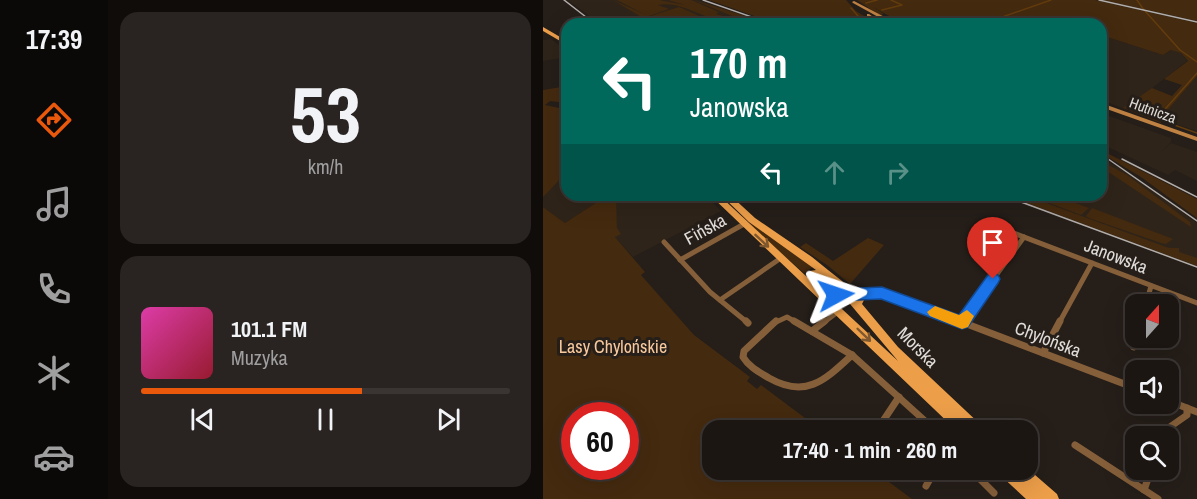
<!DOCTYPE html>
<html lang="pl">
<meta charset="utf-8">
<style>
body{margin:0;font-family:"Archivo Narrow",sans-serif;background:#292321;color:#f1f3f6;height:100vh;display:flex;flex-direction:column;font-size:22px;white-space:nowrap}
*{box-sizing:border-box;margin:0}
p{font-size:20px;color:#a09fa0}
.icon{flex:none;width:33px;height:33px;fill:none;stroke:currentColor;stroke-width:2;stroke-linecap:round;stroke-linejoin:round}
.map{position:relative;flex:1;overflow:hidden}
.details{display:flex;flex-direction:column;gap:12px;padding:12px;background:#0f0c0a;width:435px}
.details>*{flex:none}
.banner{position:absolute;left:18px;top:18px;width:546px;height:183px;border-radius:18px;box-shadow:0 6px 24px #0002,0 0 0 2px #3a3533;background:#00695c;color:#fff;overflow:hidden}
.needle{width:39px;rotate:21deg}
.tools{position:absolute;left:582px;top:294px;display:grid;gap:12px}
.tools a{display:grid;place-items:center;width:54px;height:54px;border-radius:12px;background:#1c1613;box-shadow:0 6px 24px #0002,0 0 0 2px #3a3533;font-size:30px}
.speed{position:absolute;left:18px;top:402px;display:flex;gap:12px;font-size:30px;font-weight:700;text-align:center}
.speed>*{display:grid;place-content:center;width:78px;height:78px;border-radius:50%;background:#1c1613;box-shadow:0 6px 24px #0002,0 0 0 2px #3a3533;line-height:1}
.speed .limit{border:9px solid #d22;background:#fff;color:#111}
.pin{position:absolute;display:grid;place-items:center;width:51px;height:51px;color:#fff;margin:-62px -26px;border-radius:50% 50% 50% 0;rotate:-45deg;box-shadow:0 0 6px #0007}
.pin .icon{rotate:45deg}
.me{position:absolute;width:66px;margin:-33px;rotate:85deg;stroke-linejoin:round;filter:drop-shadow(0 0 4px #0008)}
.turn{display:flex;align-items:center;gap:21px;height:126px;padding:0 30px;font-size:27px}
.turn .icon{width:78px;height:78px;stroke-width:2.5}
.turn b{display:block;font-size:42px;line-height:51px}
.lanes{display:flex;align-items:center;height:57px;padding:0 30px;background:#0003;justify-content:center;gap:30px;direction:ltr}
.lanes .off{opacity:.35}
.details .tile{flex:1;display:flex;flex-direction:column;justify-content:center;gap:9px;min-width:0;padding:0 21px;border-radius:18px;background:#292321}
.details .dial{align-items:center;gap:0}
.dial b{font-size:78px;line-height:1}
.song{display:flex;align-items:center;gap:18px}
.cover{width:72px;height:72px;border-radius:9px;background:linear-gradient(135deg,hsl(320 70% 55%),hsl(350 70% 35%))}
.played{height:6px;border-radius:3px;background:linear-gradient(90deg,#ea580c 60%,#3a3533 60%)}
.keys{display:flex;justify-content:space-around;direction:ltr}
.trip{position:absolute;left:159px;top:420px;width:336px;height:60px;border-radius:18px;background:#1c1613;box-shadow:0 6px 24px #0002,0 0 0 2px #3a3533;font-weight:700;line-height:60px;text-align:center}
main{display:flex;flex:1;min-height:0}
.tab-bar{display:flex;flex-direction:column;width:108px;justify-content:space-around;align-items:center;background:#0b0908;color:#a09fa0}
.tab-bar .icon{width:42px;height:42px}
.tab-bar .on{color:#ea580c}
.tab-bar b{font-size:27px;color:#f1f3f6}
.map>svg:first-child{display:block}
.built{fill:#2f2419}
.green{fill:#442a0f;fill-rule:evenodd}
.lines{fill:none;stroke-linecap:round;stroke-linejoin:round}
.stream{stroke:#633c0e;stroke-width:1.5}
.street-far1{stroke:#855f3a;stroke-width:5}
.street{stroke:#855f3a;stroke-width:7}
.secondary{fill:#bf8243;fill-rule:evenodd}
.primary{fill:#ec9e49;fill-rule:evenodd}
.rail{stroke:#b2ada9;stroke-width:1.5}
.oneway{stroke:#7f582f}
.route{fill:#1a73e8;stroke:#114b97;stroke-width:1.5}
.slow{fill:#f59e0b}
.labels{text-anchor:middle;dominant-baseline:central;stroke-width:6;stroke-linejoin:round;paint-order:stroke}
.far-street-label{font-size:15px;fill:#e0dcd8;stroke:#251e19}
.street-label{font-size:18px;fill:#e0dcd8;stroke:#251e19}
.park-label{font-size:18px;fill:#f8c99d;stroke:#251e19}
</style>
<main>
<nav class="tab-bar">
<b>17:39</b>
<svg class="icon on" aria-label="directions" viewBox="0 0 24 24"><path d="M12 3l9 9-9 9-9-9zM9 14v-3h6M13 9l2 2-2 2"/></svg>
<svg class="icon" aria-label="music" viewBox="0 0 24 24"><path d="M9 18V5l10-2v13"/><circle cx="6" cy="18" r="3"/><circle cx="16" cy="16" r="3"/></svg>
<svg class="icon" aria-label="phone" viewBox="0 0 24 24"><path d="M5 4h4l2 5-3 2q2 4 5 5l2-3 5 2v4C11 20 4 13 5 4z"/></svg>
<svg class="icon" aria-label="climate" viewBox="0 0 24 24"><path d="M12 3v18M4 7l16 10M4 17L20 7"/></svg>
<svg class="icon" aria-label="car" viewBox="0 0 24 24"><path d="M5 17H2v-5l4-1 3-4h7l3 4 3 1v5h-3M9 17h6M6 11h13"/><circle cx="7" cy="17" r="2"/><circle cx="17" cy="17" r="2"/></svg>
</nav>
<section class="details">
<div class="tile dial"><b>53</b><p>km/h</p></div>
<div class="tile">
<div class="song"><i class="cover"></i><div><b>101.1 FM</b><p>Muzyka</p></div></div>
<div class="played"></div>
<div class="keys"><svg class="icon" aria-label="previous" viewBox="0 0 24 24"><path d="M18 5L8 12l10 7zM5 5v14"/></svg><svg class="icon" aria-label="pause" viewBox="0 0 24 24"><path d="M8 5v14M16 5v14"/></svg><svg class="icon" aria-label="next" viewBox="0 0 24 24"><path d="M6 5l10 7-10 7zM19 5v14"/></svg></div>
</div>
</section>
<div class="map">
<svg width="654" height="499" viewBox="0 0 654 499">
<rect width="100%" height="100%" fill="#251e19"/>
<g class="built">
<path d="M 25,0 L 156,0 L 227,24 L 57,24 Z"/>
<path d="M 558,35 L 620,55 L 629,50 L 638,53 L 644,61 L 582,109 L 558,100 Z"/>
<path d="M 8,39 L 24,51 L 24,62 L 18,58 L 0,61 L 0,40 Z"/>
<path d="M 654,76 L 654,131 L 621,120 L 619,117 Z"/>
<path d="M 558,113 L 628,138 L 628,142 L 617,153 L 628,143 L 654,152 L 654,181 L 632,170 L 625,175 L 558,144 Z"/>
<path d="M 24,148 L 24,195 L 65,195 L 22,223 L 0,207 L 0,165 Z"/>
<path d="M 558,158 L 587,174 L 654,223 L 654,264 L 468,195 L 558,195 Z"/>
<path d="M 71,195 L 162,195 L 178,211 L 90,257 L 72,237 L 74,228 Z"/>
</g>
<g class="green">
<path d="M 70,0 L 103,15 L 74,0 L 116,0 L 142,5 L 125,0 L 148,0 L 176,12 L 173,14 L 195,20 L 189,22 L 193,24 C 167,24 140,0 115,5 L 126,9 L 100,18 Z"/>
<path d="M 151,0 L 227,24 L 208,24 Z"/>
<path d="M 166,0 L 303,0 L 313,11 L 334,24 L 234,24 Z"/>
<path d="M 314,0 L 552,0 L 654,23 L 654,76 L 619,117 L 618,123 L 580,108 L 609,88 L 629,96 L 639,85 L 621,79 L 645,61 L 638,53 L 628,50 L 620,55 L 558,35 L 558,24 L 357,24 L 343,18 L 348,17 L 330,7 L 341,14 L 336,15 Z"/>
<path d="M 560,0 L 654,0 L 654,21 Z"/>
<path d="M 136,7 L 174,24 L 128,24 L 111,16 L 126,24 L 100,24 L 92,21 Z"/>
<path d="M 24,86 L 24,103 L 7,101 L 2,105 L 21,109 L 24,107 L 24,172 L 0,197 L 0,90 Z"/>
<path d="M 558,150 L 654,199 L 654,218 L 598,177 L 558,153 Z"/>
<path d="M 558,161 L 584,175 L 647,222 L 648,227 L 558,167 Z"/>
<path d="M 65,195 L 71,195 L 73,199 L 74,228 L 78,234 L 72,237 L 102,272 L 98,275 L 151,335 L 207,377 L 204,381 L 214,389 L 218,385 L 278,430 L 170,430 L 170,470 L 330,470 L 369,499 L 0,499 L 0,207 L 22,223 ZM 32,416 L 82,416 L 82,466 L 32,466 Z"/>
<path d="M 462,195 L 481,195 L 626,248 L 636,248 L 636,252 L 654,258 L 654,266 Z"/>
<path d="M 486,195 L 510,195 L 546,208 L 538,215 Z"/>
<path d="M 549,208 L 630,239 L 623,244 L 618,243 L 546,218 L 543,216 Z"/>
<path d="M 200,216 L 271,266 L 261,273 L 197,217 Z"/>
<path d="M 325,238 L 341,245 L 307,284 L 284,265 L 257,247 L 263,243 L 290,261 Z"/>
</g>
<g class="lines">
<g class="stream">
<path d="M 594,0 L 601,10"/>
<path d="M 323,3 L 334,0"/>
<path d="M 308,8 L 315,16 L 308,19"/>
<path d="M 339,10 L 359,5 L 348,0"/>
<path d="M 602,11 L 637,50 L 654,62"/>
<path d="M 456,18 L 475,24"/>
<path d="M 316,19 L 323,24"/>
<path d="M 449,21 L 456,24"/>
<path d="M 439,24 L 508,0"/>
<path d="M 654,73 L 616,116 L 620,121 L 654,133"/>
</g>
<g class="street-far1">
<path d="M 452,226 L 654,303"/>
<path d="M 121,242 L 167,292 L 205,323"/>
<path d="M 137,260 L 201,224"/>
<path d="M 304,294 L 344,294 L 420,323"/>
<path d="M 177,300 L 238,258"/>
<path d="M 603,304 L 608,286"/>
<path d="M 419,322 L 481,237"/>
<path d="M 231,323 L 244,317 L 254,323"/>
<path d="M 280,323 L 296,311"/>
<path d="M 516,323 L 549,263"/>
</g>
<g class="street">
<path d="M 203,321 L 205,323"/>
<path d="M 233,321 L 201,351 L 200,357 C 206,367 216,372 226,378 C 263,399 282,380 309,355"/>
<path d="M 251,321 L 309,355"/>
<path d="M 416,321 L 592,388"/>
<path d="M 269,331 L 282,321"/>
<path d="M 591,347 L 594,338"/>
<path d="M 500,353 L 517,321"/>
<path d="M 309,355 L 392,430"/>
<path d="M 626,401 L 654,412"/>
<path d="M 334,430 L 356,397"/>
<path d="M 620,436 L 624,429 L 644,415 L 644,408"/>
<path d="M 532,445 L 615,499"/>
<path d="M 428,470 L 451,493"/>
<path d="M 383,486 L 392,470"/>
<path d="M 601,490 L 608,470"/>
</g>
<g class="secondary">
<path d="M 311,1 L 353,23 L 353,24 L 348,24 L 310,3 L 309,2 Z"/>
<path d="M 324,14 L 326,14 L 340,24 L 335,24 L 324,16 Z"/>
<path d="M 558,103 L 654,137 L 654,141 L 558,107 Z"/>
</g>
<g class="primary">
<path d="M 0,27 L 24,41 L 24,45 L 0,31 Z"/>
<path d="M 167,195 L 176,195 L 264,277 L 267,271 L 273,270 L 206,222 L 178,195 L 187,195 L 212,218 L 269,257 L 285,270 L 299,281 L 312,297 L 317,289 L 323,289 L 325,292 L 319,304 L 355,347 L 439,426 L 441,430 L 413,430 ZM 280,276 L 295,290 L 277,288 L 271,283 L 274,277 ZM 285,296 L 302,298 L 355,361 Z"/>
<path d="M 484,468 L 514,494 L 516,499 L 483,499 L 457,475 L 456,470 L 484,470 Z"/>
</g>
<g class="rail">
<path d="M 21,0 L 52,24"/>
<path d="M 160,0 L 229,24"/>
<path d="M 556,0 L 654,22"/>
<path d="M 558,154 L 654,221"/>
<path d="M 579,159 L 654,197"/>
<path d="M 459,195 L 654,267"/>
</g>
</g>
<defs><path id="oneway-shaft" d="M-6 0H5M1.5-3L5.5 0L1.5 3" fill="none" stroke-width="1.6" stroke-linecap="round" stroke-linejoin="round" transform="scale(1.5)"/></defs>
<g class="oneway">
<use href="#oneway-shaft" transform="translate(219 241) rotate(43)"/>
<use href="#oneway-shaft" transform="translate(321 335) rotate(44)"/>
</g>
<path class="route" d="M 450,274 L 455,275 L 457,279 L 455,283 L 425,327 L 419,329 L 338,299 L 293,301 L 286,295 L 293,289 L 339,287 L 416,315 L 445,275 Z"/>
<path class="slow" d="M 392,306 L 416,315 L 424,310 L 431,316 L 425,327 L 419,329 L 387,316 L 384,312 Z"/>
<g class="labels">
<g class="far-street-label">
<text transform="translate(610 110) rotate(20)">Hutnicza</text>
</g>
<g class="street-label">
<text transform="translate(162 229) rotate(-29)">Fińska</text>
<text transform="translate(573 256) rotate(21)">Janowska</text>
<text transform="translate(505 339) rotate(21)">Chylońska</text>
<text transform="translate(375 347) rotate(45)">Morska</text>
</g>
<g class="park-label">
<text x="70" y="346">Lasy Chylońskie</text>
</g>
</g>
</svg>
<div class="tools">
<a><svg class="needle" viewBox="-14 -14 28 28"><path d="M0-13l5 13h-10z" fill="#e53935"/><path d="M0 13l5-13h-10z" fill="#a09fa0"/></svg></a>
<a><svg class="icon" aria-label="sound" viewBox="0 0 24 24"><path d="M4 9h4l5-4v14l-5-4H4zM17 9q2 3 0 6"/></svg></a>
<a><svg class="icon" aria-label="search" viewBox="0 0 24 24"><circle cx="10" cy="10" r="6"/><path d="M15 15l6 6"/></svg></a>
</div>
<div class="speed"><div class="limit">60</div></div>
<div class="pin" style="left:450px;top:279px;background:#d93025"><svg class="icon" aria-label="arrive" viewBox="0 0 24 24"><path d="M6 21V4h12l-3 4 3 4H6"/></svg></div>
<svg class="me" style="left:293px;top:295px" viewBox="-20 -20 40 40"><path d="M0-17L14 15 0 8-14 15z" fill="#1a73e8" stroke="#fff" stroke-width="4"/></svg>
<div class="trip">17:40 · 1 min · 260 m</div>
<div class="banner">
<div class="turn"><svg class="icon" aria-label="left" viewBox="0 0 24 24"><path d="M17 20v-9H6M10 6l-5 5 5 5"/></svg><div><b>170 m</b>Janowska</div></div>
<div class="lanes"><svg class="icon" aria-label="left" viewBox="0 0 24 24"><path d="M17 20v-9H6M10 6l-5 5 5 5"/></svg><svg class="icon off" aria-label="ahead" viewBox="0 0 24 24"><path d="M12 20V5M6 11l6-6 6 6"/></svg><svg class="icon off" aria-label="right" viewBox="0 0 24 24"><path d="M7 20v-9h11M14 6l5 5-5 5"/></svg></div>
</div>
</div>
</main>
